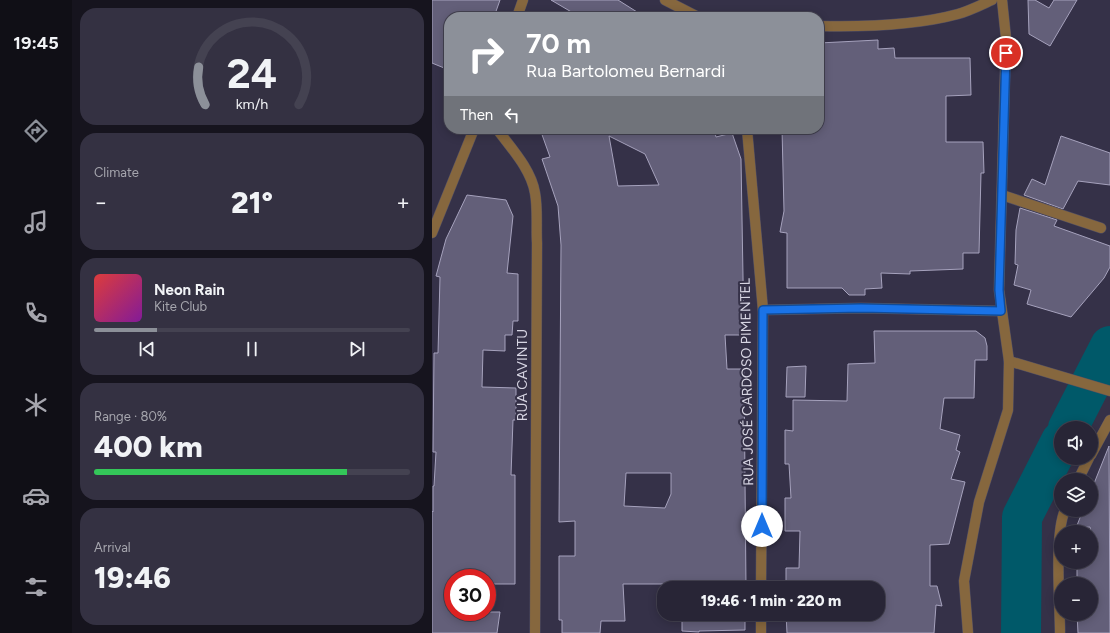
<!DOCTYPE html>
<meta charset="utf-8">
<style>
body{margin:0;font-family:Figtree,sans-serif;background:#343142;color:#f1f3f6;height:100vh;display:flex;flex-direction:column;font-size:15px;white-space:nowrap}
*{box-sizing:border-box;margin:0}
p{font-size:13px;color:#a5a5ad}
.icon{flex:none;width:22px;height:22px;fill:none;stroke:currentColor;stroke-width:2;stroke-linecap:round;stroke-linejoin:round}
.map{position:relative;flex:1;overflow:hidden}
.side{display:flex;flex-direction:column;gap:8px;padding:8px;background:#16141e;width:360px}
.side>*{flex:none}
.top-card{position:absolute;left:12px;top:12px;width:380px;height:122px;border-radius:16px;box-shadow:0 2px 10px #0003,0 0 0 1px #444251;background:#8c9099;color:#fff;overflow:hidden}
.controls{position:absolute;left:622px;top:421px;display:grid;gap:8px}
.controls a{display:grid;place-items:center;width:44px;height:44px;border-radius:50%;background:#282536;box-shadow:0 2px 10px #0003,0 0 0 1px #444251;font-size:20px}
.speed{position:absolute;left:12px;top:569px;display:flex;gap:8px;font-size:20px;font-weight:700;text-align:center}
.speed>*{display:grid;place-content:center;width:52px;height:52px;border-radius:50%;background:#282536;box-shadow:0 2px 10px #0003,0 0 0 1px #444251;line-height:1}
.speed .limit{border:6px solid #d22;background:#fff;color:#111}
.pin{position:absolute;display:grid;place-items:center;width:34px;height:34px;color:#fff;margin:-17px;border:2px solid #fff;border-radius:50%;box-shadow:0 1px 4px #0007}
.me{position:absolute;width:44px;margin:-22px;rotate:0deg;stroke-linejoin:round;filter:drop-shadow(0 0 3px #0008)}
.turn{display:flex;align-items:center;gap:14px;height:84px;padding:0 16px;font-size:18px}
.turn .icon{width:52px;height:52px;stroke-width:2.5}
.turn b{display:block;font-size:28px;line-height:34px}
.then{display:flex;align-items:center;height:38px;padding:0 16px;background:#0003;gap:8px;font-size:15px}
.big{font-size:30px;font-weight:800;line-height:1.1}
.side .card{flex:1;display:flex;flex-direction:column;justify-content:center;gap:6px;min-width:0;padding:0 14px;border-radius:16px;background:#343142}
.side .dial{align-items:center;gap:0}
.dial svg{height:104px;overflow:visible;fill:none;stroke:#444251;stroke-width:7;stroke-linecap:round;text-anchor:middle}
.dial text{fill:#f1f3f6;stroke:none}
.song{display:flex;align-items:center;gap:12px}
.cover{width:48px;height:48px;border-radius:6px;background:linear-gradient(135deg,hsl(0 70% 55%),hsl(290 70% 35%))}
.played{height:4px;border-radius:2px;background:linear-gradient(90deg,#8c9099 20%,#444251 20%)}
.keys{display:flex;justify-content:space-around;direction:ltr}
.heat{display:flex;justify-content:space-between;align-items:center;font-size:22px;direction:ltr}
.charge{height:6px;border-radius:3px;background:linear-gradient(90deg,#34c759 80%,#444251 0)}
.trip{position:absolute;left:225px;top:581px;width:228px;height:40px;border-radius:16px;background:#282536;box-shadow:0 2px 10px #0003,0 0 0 1px #444251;font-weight:800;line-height:40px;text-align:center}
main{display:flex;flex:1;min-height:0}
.menu{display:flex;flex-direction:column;width:72px;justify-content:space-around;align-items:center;background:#100f16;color:#a5a5ad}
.menu .icon{width:28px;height:28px}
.menu .current{color:#8c9099}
.menu b{font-size:18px;color:#f1f3f6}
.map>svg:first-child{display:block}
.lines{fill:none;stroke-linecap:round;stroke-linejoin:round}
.river{stroke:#005969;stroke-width:40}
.building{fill:#635f79;stroke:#a6a2bd;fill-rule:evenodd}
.minor-casing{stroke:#524f64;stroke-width:11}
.minor{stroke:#86673e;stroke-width:10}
.route-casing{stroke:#114b97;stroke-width:10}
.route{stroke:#1a73e8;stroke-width:7}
.labels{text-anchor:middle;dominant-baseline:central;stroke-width:4;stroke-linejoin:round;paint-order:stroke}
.street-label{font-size:14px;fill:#d7d5e3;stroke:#353148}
</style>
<main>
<nav class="menu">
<b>19:45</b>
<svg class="icon current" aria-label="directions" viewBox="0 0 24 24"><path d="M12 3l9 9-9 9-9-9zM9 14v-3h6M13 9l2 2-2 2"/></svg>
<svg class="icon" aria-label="music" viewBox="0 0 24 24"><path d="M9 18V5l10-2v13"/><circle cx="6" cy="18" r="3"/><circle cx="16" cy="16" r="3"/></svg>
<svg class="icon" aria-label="phone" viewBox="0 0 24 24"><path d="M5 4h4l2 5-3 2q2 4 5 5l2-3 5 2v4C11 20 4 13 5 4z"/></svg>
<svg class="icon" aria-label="climate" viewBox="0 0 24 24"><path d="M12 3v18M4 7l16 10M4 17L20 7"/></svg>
<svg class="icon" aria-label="car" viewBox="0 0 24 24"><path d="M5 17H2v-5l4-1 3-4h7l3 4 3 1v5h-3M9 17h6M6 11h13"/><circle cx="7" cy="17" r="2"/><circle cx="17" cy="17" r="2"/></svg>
<svg class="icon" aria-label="filters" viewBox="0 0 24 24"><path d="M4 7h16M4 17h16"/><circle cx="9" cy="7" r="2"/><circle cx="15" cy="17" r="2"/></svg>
</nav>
<section class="side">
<div class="card dial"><svg viewBox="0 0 100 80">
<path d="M14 69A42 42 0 1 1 86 69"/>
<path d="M14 69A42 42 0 0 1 9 40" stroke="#8c9099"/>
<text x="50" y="56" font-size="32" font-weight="700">24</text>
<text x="50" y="72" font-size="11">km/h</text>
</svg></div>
<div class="card"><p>Climate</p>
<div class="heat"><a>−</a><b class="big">21°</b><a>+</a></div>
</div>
<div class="card">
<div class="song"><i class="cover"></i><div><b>Neon Rain</b><p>Kite Club</p></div></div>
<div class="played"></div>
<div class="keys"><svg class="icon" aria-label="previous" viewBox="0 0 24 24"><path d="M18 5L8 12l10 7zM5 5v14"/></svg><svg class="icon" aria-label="pause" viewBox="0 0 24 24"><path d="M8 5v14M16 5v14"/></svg><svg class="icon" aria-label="next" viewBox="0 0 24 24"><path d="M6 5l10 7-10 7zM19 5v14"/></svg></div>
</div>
<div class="card"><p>Range · 80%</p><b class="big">400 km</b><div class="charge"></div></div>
<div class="card"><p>Arrival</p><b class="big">19:46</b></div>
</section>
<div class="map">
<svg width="678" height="633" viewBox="0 0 678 633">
<rect width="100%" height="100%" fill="#353148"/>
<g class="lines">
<g class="river">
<path d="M 636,428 L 678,346"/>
<path d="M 589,633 L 590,517 L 629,441"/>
</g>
</g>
<g class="building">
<path d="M 0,0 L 68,0 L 62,17 L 17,17 L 17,70 L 0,63 Z"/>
<path d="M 119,0 L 186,0 L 213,17 L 148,17 Z"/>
<path d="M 596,0 L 603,0 L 617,8 L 622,0 L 645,0 L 618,46 L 597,34 Z"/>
<path d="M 446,40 L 446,49 L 462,48 L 463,58 L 538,58 L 539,95 L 514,96 L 514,142 L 551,142 L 552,173 L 549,173 L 547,253 L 531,253 L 531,269 L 478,271 L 478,274 L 449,273 L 450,288 L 433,289 L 433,295 L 417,295 L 410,288 L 355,288 L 355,233 L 348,232 L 352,211 L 350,129 L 387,129 L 387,43 Z"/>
<path d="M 108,129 L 282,129 L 284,137 L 300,133 L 309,159 L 312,335 L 293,335 L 295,369 L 312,369 L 314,588 L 250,588 L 250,584 L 191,584 L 193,621 L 169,621 L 168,633 L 130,633 L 130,620 L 127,620 L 127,556 L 143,556 L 143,521 L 127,522 L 129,245 L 126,206 L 110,159 L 118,157 ZM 177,136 L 213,154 L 227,185 L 186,186 ZM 194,473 L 239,473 L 239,494 L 233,508 L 192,506 Z"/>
<path d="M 629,136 L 678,153 L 678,185 L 646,181 L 631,209 L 592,195 L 600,179 L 613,185 Z"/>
<path d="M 35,195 L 74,200 L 81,216 L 75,273 L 86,274 L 86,321 L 81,321 L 80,335 L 73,335 L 73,351 L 51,350 L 50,387 L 84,388 L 84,420 L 81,420 L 79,475 L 83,475 L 83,584 L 55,584 L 55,578 L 21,578 L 21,612 L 68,612 L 65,633 L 0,633 L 0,511 L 1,512 L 1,486 L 2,486 L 4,452 L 1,452 L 2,353 L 6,353 L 8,277 L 4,276 L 14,239 Z"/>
<path d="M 588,208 L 625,220 L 622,226 L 678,246 L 678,267 L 672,278 L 639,317 L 595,304 L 599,290 L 582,285 L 586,265 L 583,264 L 584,230 Z"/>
<path d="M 442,331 L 544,331 L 553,338 L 555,346 L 555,360 L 543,360 L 542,398 L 512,398 L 508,429 L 528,435 L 524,450 L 528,452 L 519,479 L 533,482 L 517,544 L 498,545 L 498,586 L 505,586 L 510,606 L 504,605 L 502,633 L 355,633 L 354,614 L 446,614 L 446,588 L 354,588 L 354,568 L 367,568 L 368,531 L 353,531 L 353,498 L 359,498 L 357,464 L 353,464 L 353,430 L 361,431 L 361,400 L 415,401 L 416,364 L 443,363 Z"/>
<path d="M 374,366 L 373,397 L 354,397 L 355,367 Z"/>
<path d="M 677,446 L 678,633 L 646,633 L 645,614 L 659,614 L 659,584 L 645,584 L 645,562 L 659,562 L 659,532 L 658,527 L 644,528 L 651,510 L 659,510 L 659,491 Z"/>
<path d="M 250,614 L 313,614 L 313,630 L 267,631 L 267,632 L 250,631 Z"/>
</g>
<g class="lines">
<defs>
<g id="minor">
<path d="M 233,0 L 266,17"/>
<path d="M 85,17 L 91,0"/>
<path d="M 387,26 C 432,27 482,26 526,14 C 537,11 549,5 560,0"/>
<path d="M 65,129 C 79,148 99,169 103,193 C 106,209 104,227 105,243 L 103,633"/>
<path d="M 315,129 L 331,310 L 329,588"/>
<path d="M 570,195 L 669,228"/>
<path d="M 0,233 L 42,129"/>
<path d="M 331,310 L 429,308 L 569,311"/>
<path d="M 577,361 L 678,391"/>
<path d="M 659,455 L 678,420"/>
<path d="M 646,480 L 657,458"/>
<path d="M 329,633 L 329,614"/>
<path d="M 536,633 L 532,581 L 547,502 L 576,410 L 577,361 L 567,290 L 574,38 L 570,0"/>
<path d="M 628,633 C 628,603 622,535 633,510"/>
</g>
</defs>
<use href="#minor" class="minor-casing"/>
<use href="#minor" class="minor"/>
</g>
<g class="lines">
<defs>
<path id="route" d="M 330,526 L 331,310 L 429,308 L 569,311 L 567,290 L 574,53"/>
</defs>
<use href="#route" class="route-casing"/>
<use href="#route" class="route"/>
</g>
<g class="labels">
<g class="street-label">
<text transform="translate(90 375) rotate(-90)">RUA CAVINTU</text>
<text transform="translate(315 382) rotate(-91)">RUA JOSÉ CARDOSO PIMENTEL</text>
</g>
</g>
</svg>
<div class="controls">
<a><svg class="icon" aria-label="sound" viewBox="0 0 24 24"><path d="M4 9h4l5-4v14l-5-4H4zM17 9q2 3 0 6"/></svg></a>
<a><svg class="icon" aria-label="layers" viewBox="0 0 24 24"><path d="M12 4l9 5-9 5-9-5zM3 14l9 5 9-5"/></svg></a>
<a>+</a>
<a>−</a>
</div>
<div class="speed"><div class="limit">30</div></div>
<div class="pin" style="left:574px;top:53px;background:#d93025"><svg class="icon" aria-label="arrive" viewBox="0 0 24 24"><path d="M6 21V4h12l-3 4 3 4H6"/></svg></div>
<svg class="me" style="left:330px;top:526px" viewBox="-20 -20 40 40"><circle r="19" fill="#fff"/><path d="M0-13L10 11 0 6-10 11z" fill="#1a73e8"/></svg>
<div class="trip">19:46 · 1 min · 220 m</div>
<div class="top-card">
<div class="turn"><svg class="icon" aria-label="right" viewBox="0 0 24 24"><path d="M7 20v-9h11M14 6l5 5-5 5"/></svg><div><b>70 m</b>Rua Bartolomeu Bernardi</div></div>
<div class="then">Then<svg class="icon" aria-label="left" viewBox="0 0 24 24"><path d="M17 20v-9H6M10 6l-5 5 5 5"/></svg></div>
</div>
</div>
</main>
